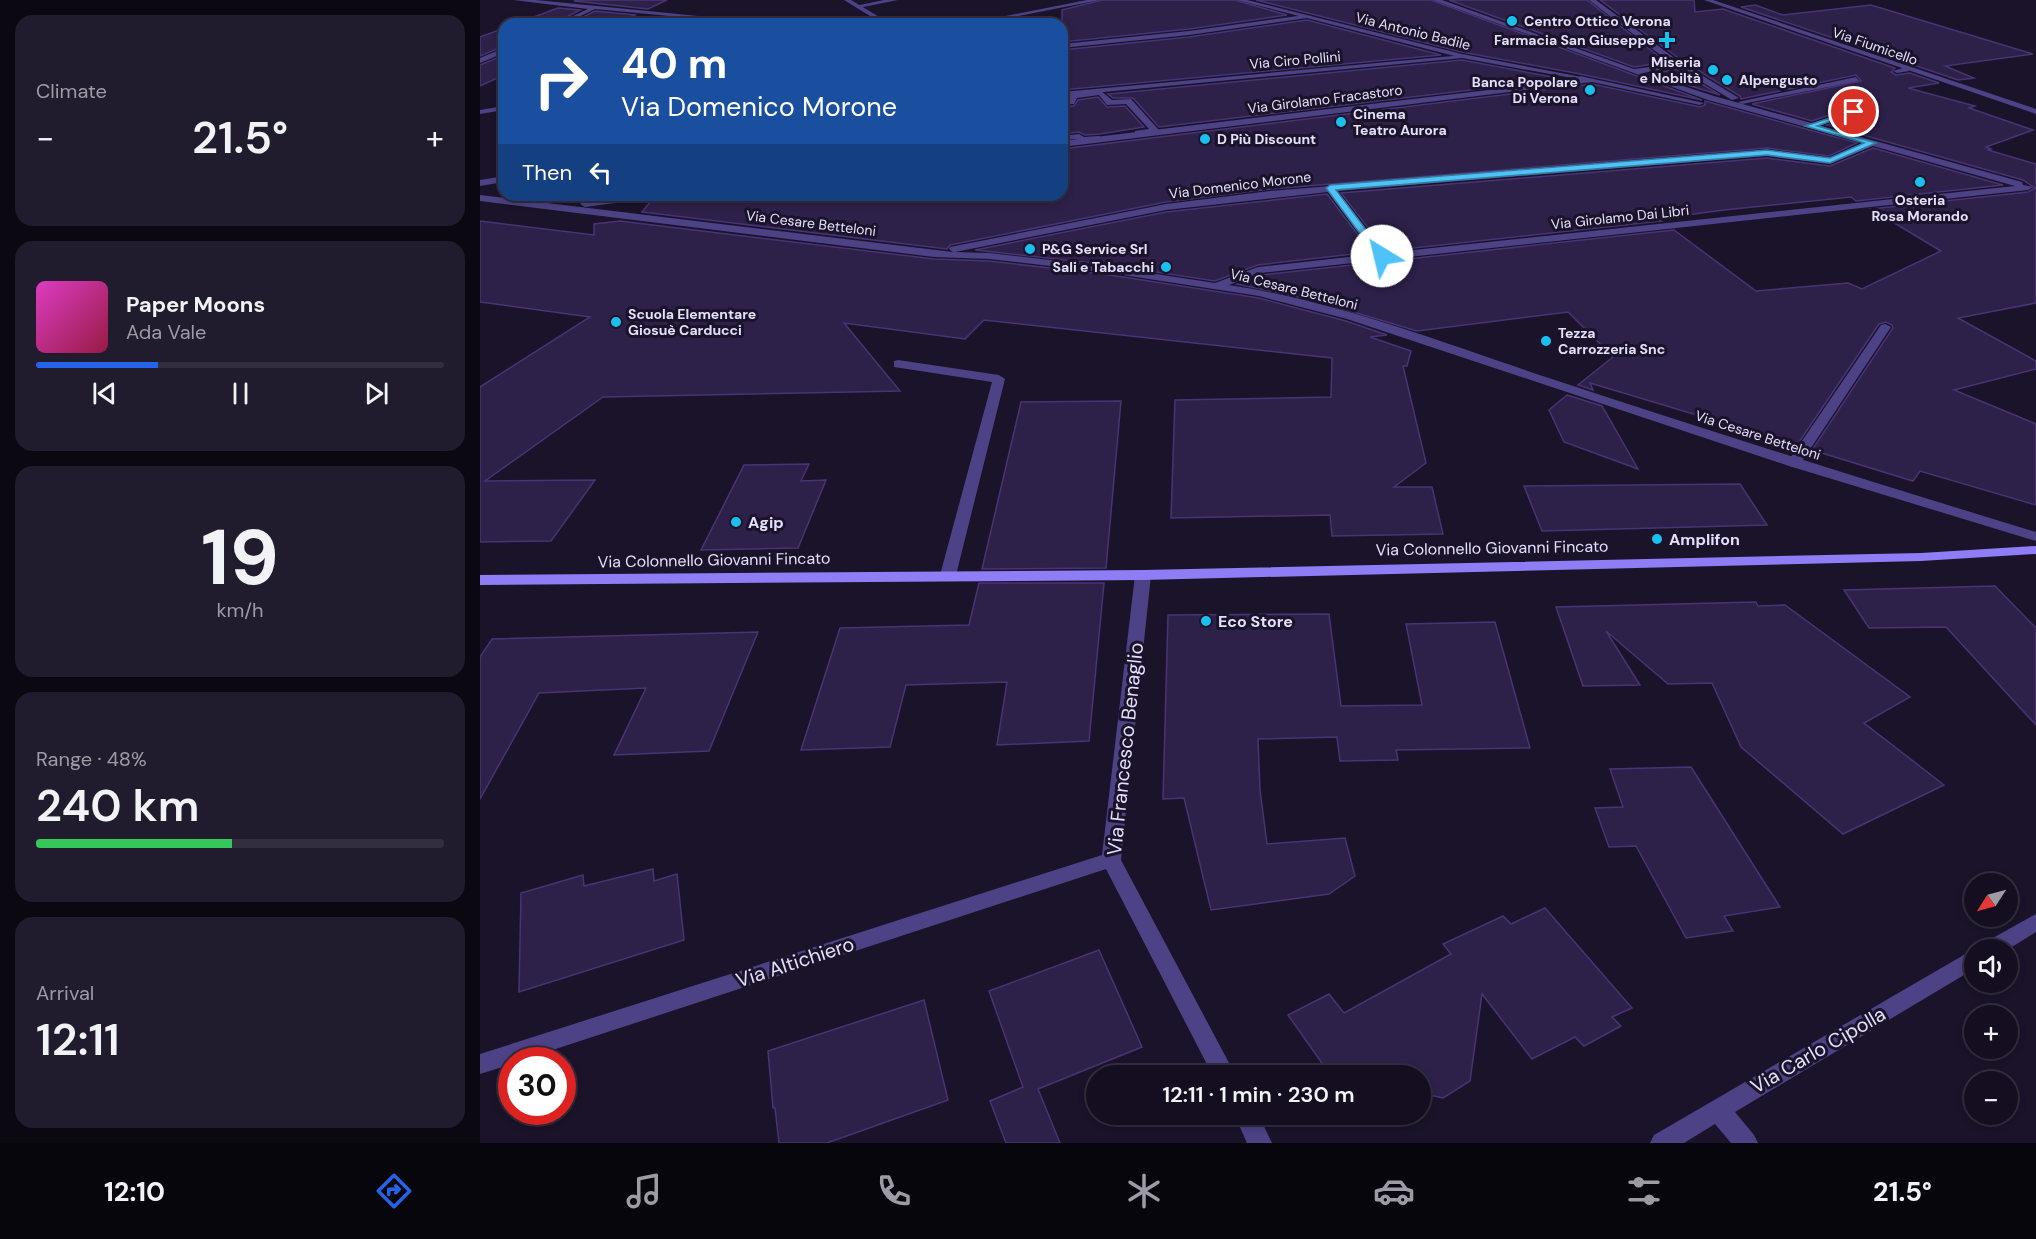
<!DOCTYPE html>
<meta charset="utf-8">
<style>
body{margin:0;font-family:"DM Sans",sans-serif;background:#211c2d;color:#f1f3f6;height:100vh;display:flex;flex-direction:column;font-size:22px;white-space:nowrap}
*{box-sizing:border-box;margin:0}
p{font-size:20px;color:#9d9ca5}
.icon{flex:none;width:33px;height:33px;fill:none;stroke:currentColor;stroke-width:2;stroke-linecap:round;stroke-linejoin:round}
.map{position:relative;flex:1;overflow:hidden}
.drawer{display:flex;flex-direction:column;gap:15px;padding:15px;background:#0b0812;width:480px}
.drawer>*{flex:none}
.hud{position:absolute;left:18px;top:18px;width:570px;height:183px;border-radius:18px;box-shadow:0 3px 9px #0003,0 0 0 2px #332e3e;background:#1a4fa0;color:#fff;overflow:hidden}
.needle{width:39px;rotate:234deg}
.buttons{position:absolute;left:1484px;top:873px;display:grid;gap:12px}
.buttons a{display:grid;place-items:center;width:54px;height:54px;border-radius:50%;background:#140e20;box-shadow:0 3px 9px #0003,0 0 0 2px #332e3e;font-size:30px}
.speed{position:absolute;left:18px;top:1047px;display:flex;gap:12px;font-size:30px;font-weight:700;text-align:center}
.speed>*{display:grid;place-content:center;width:78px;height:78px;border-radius:50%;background:#140e20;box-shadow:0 3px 9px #0003,0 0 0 2px #332e3e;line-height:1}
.speed .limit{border:9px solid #d22;background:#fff;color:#111}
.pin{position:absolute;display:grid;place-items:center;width:51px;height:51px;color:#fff;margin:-26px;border:3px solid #fff;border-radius:50%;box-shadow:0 2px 6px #0007}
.me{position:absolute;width:66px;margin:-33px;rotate:324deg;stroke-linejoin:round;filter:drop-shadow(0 0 4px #0008)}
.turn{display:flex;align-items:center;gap:21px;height:126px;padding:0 24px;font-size:27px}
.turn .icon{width:78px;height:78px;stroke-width:2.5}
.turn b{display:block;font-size:42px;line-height:51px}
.then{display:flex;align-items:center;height:57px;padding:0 24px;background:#0003;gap:12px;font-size:22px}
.big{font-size:45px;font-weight:600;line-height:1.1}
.drawer .card{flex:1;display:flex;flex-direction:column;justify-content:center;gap:9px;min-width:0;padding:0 21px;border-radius:18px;background:#211c2d}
.drawer .dial{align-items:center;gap:0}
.dial b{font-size:78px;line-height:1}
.song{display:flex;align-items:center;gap:18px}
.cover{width:72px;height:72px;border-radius:9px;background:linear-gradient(135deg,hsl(310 70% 55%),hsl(340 70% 35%))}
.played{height:6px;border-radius:3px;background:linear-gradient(90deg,#2563eb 30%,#332e3e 30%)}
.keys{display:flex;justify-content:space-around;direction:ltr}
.heat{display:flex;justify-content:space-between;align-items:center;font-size:33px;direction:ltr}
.charge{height:9px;border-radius:4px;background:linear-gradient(90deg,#34c759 48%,#332e3e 0)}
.trip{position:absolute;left:606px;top:1065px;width:345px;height:60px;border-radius:30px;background:#140e20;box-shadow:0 3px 9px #0003,0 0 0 2px #332e3e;font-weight:600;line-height:60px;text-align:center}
.dock{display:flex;height:96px;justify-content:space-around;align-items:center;background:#08060d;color:#9d9ca5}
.dock .icon{width:42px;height:42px}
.dock .selected{color:#2563eb}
.dock b{font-size:27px;color:#f1f3f6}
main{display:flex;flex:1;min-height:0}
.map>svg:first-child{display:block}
.building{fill:#2d2049;stroke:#483474;stroke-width:1.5}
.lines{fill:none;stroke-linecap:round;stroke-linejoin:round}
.service{fill:#4c4285;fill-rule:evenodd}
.pedestrian{fill:#4c4285;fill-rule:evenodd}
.minor{fill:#4c4285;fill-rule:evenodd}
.tertiary{fill:#4c4285;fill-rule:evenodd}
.secondary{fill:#8e7df5;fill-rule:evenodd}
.route{fill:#4fc3f7;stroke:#337fa1;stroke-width:1.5}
.poi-dot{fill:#19c0ee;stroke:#1a132a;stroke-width:2}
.labels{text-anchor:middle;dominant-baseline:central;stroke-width:6;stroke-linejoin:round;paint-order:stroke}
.far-poi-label{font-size:14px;font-weight:bold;fill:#e5defd;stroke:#1a132a;text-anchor:start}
.far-street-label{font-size:14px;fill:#e5defd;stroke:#1a132a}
.poi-label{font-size:16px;font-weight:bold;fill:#e5defd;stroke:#1a132a;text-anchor:start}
.street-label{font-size:16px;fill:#e5defd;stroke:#1a132a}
.near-street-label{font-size:20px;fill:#e5defd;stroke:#1a132a}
</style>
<main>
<section class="drawer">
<div class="card"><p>Climate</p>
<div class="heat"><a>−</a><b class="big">21.5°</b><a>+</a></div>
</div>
<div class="card">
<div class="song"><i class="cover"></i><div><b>Paper Moons</b><p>Ada Vale</p></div></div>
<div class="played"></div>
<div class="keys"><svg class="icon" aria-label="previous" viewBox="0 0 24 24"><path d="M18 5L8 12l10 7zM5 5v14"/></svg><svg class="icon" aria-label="pause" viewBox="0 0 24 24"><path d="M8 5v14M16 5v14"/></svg><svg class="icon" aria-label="next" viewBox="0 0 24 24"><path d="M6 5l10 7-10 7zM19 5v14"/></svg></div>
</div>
<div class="card dial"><b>19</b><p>km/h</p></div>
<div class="card"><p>Range · 48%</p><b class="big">240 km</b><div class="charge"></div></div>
<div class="card"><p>Arrival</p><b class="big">12:11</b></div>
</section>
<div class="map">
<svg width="1556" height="1143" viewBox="0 0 1556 1143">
<rect width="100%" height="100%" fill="#1a132a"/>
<g class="building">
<path d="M 97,0 L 187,0 L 168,9 L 94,1 Z"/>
<path d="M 622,0 L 755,0 L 807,15 L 709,29 L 582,42 L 582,10 Z"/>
<path d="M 776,0 L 951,0 L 1222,100 L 1100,74 L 982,52 Z"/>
<path d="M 969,0 L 1107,0 L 1186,62 L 1154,67 Z"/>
<path d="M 1120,0 L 1214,0 L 1215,12 L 1243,9 L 1415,68 L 1411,72 L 1416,75 L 1430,73 L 1459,83 L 1428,88 L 1495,106 L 1489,108 L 1553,130 L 1506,147 L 1511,149 L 1508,150 L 1556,164 L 1556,303 L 1478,318 L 1556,361 L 1556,369 L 1474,390 L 1556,424 L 1556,505 L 1440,471 L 1433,481 L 1332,450 L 1413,328 L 1412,325 L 1406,322 L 1399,324 L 1317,445 L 1110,383 L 1113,390 L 1098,385 L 1133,357 L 1088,312 L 937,331 L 833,300 L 757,284 L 781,275 L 1194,230 L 1276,291 L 1368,283 L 1382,289 L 1461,251 L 1391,209 L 1548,192 L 1555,188 L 1543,180 L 1347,125 L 1379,114 L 1379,110 L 1370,108 L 1332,121 L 1272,104 L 1381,81 L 1376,75 L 1261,99 L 1260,96 L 1201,60 Z"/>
<path d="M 1275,5 L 1303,15 L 1391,5 L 1553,54 L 1465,66 L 1494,78 L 1478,80 L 1261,7 Z"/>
<path d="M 78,8 L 100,10 L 74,24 L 35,24 Z"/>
<path d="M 115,11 L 155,15 L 135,24 L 89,24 Z"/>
<path d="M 827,20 L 961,55 L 582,90 L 582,50 L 709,37 Z"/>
<path d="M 24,28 L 24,46 L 0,56 L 0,37 Z"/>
<path d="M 24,55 L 24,75 L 0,86 L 0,65 Z"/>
<path d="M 982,60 L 1083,79 L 679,127 L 653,98 L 633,98 L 628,94 Z"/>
<path d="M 1197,69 L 1240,95 L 1172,74 Z"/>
<path d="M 1112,84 L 1220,107 L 1225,105 L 1225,101 L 1377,143 L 1349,156 L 1287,148 L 790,189 L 686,202 L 470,245 L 467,249 L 162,212 L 171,201 L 216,195 L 582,195 L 582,149 Z"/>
<path d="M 618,97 L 627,107 L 645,106 L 664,127 L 620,134 L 605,135 L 599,132 L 582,134 L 582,107 L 594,106 L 598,100 Z"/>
<path d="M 1393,148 L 1523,185 L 1376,201 L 1371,197 L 1244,210 L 1177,219 L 1181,221 L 906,251 L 861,193 L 1287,158 L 1350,166 Z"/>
<path d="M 847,194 L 891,252 L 778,265 L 735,281 L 630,265 L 495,250 L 686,212 Z"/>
<path d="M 0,221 L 114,235 L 114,224 L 140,221 L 454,259 L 509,261 L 630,275 L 779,298 L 866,321 L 907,335 L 890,337 L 931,351 L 927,366 L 923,366 L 946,463 L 914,487 L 952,487 L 963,534 L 852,536 L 850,515 L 691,518 L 695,400 L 851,397 L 852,358 L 504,320 L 485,339 L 364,323 L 420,391 L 123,397 L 5,481 L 115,480 L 71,541 L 0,542 L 0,387 L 110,317 L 0,302 Z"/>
<path d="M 1087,395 L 1122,406 L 1158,469 L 1084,442 L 1069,410 Z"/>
<path d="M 641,401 L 626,568 L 502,569 L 541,402 Z"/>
<path d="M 329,464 L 321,481 L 346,480 L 318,548 L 221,550 L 264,465 Z"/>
<path d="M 1260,484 L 1287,525 L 1062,531 L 1044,486 Z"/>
<path d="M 499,583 L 624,583 L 609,741 L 517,745 L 527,682 L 426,685 L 410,747 L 321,750 L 360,628 L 489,625 Z"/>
<path d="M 1515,586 L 1556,628 L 1556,725 L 1466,627 L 1389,628 L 1364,590 Z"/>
<path d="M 1276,602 L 1278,606 L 1305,605 L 1430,697 L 1384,723 L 1464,785 L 1363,834 L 1261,747 L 1232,683 L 1188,684 L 1126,631 L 1160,685 L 1103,686 L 1076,607 Z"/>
<path d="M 849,614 L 861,706 L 942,705 L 926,624 L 1015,622 L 1050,748 L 916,750 L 918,760 L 860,761 L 857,737 L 778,739 L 780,790 L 787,844 L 865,838 L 875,876 L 849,894 L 731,910 L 704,798 L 683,799 L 688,615 Z"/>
<path d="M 278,632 L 229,751 L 134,755 L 166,688 L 59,693 L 0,799 L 0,657 L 12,639 Z"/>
<path d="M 1211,767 L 1300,907 L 1244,916 L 1253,931 L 1206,938 L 1156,846 L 1129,847 L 1115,808 L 1143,807 L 1130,769 Z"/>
<path d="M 173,869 L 174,881 L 197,874 L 204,940 L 39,992 L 41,893 L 103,875 L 104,886 Z"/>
<path d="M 1065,908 L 1152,1008 L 1132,1017 L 1141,1026 L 1104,1046 L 1095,1037 L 1052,1059 L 1002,994 L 990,1081 L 963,1098 L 945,1094 L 940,1088 L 940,1076 L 851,1076 L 808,1015 L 849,994 L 864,1013 L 971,954 L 963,944 L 1023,916 L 1031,924 Z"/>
<path d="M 619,950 L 662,1047 L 558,1089 L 580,1143 L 526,1143 L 510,1101 L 543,1087 L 509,991 Z"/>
<path d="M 444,1000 L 468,1100 L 347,1143 L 299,1143 L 295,1108 L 293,1108 L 288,1051 Z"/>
</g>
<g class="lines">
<g class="service">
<path d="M 404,0 L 418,0 L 378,8 L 375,6 Z"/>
<path d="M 1426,67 L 1429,71 L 1417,73 L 1413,71 Z"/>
<path d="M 1376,77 L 1379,81 L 1262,104 L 1258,102 Z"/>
<path d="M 1371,110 L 1378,112 L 1331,128 L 1324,126 Z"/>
<path d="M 1405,324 L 1411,327 L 1321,463 L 1314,467 L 1309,466 L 1307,463 L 1401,325 Z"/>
<path d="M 418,360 L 519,375 L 525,379 L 476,575 L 468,580 L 460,575 L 512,382 L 414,367 L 414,361 Z"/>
</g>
<g class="pedestrian">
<path d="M 621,91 L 632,100 L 651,99 L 678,129 L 678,133 L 655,135 L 655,131 L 669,129 L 646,104 L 627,105 L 619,95 L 597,98 L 594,104 L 582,105 L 582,101 L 588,100 L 591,94 Z"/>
<path d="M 599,134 L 604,137 L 619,136 L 623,138 L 602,142 L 597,139 L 582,140 L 582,136 Z"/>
</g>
<g class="minor">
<path d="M 33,0 L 56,0 L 299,24 L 275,24 L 115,9 L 84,24 L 76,24 L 108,9 Z"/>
<path d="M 364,0 L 371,0 L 411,24 L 403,24 Z"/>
<path d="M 607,0 L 620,0 L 498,24 L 485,24 Z"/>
<path d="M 953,0 L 962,0 L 1154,69 L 1192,64 L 1109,0 L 1116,0 L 1200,62 L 1259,98 L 1252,100 L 1197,67 L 1163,73 L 1234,96 L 1542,182 L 1543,185 L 1553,187 L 1548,190 L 780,273 L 749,285 C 861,302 968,345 1075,380 C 1235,433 1395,483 1556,532 L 1556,541 L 1309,466 L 867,319 L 779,296 L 630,273 L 509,259 L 454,257 L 0,201 L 0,195 L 473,252 L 469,249 L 470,247 L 686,204 L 790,191 L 1287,150 L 1349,158 L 1384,143 L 1228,100 ZM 1393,146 L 1535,186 L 905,253 L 857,191 L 1287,156 L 1350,164 ZM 848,192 L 895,254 L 778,267 L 735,283 L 630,267 L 509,253 L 475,252 L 686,210 Z"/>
<path d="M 1224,0 L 1233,0 L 1556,109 L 1556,114 Z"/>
<path d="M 825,15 L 827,18 L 709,35 L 582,48 L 582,44 L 709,31 Z"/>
<path d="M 24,48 L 24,53 L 0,63 L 0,58 Z"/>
<path d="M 984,55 L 982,58 L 582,96 L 582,92 Z"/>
<path d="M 1100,76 L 1224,103 L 1220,105 L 1112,82 L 582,147 L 582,141 L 1100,79 Z"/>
<path d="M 24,106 L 24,110 L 0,114 L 0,110 Z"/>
<path d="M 24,176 L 24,182 L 0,186 L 0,180 Z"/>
<path d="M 152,195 L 178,195 L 173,198 L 105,207 L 100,204 L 105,201 Z"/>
<path d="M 663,570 L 671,575 L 641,860 L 756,1076 L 733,1076 L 626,869 L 42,1060 L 32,1060 L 32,1064 L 0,1074 L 0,1054 L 622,855 L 655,575 Z"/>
<path d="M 754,1114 L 778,1114 L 792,1143 L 767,1143 Z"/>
</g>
<g class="tertiary">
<path d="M 757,0 L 767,0 L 982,54 L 1107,78 L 1103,80 L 982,58 Z"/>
<path d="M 1556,914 L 1556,932 L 1527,950 L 1499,950 L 1502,944 Z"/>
<path d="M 1494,949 L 1494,969 L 1255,1112 L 1274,1135 L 1278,1143 L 1251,1143 L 1235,1124 L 1204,1143 L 1170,1143 L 1174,1135 Z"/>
</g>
<path class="secondary" d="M 1556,546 L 1556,554 L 1441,561 L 663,580 L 0,585 L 0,575 L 663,570 L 1441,553 Z"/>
</g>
<path class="route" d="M 1372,111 L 1378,112 L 1337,126 L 1396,143 L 1350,163 L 1287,155 L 856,190 L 906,256 L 902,258 L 898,258 L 846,188 L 850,185 L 1287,150 L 1350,158 L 1384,143 L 1325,126 Z"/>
<g class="poi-dot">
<circle cx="1032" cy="21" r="6"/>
<path d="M1184 31h6v6h6v6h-6v6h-6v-6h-6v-6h6z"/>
<circle cx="1233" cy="70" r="6"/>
<circle cx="1247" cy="80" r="6"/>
<circle cx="1110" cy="90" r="6"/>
<circle cx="861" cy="122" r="6"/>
<circle cx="725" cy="139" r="6"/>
<circle cx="1440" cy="182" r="6"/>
<circle cx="550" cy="249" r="6"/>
<circle cx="686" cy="267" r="6"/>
<circle cx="136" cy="322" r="6"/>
<circle cx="1066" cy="341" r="6"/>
<circle cx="256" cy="522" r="6"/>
<circle cx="1177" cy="539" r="6"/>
<circle cx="726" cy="621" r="6"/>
</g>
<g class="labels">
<g class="far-poi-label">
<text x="1044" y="21">Centro Ottico Verona</text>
<text x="1175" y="40" text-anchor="end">Farmacia San Giuseppe</text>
<text x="1221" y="62" text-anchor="end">Miseria<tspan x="1221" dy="16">e Nobiltà</tspan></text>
<text x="1259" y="80">Alpengusto</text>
<text x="1098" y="82" text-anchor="end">Banca Popolare<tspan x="1098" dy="16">Di Verona</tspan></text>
<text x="873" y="114">Cinema<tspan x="873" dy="16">Teatro Aurora</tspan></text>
<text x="737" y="139">D Più Discount</text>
<text x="1440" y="200" text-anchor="middle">Osteria<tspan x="1440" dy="16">Rosa Morando</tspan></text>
<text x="562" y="249">P&amp;G Service Srl</text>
<text x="674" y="267" text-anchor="end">Sali e Tabacchi</text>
<text x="148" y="314">Scuola Elementare<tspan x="148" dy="16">Giosuè Carducci</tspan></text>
<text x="1078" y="333">Tezza<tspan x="1078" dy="16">Carrozzeria Snc</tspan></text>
</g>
<g class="far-street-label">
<text transform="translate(933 31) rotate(14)">Via Antonio Badile</text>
<text transform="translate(1395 46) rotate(19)">Via Fiumicello</text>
<text transform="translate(815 60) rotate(-5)">Via Ciro Pollini</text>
<text transform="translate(845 99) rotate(-7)">Via Girolamo Fracastoro</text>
<text transform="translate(760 185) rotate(-7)">Via Domenico Morone</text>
<text transform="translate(1140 217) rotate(-6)">Via Girolamo Dai Libri</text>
<text transform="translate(331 223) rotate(7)">Via Cesare Betteloni</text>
<text transform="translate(814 289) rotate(14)">Via Cesare Betteloni</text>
<text transform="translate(1278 435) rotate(18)">Via Cesare Betteloni</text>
</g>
<g class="poi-label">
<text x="268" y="522">Agip</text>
<text x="1189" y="539">Amplifon</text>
<text x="738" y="621">Eco Store</text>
</g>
<g class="street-label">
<text transform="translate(1012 548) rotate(-1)">Via Colonnello Giovanni Fincato</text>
<text transform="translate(234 560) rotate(-1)">Via Colonnello Giovanni Fincato</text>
</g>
<g class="near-street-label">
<text transform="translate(645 749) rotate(-84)">Via Francesco Benaglio</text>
<text transform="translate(315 962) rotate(-18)">Via Altichiero</text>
<text transform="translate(1338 1050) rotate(-30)">Via Carlo Cipolla</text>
</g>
</g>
</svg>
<div class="buttons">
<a><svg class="needle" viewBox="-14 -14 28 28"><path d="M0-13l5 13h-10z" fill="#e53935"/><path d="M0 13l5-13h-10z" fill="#9d9ca5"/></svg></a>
<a><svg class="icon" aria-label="sound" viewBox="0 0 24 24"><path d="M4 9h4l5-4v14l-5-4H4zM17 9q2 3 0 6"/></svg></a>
<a>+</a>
<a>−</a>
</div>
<div class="speed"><div class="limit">30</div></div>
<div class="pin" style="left:1374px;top:112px;background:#d93025"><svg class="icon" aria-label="arrive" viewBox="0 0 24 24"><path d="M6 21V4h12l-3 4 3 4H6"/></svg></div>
<svg class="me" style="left:902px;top:256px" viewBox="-20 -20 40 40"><circle r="19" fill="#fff"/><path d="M0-13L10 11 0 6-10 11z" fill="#4fc3f7"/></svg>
<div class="trip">12:11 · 1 min · 230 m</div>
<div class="hud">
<div class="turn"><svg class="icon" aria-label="right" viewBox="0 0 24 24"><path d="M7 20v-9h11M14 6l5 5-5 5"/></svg><div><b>40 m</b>Via Domenico Morone</div></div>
<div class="then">Then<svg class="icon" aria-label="left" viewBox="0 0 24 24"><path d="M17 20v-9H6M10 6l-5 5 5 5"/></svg></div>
</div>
</div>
</main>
<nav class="dock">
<b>12:10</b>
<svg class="icon selected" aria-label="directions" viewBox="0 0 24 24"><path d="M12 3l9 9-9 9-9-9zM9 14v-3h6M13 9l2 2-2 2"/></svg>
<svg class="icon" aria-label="music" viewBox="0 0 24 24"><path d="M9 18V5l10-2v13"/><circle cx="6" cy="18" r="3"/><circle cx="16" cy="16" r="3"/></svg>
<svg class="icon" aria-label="phone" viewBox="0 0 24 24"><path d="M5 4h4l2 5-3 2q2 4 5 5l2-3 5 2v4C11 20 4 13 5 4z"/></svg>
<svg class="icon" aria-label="climate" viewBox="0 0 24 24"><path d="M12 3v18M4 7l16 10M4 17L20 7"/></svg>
<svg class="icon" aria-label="car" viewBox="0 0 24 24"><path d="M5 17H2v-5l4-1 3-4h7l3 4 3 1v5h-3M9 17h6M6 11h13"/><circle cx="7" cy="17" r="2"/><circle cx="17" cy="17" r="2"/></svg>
<svg class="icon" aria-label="filters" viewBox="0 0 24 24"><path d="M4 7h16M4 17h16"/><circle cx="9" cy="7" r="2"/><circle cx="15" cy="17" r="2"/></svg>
<b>21.5°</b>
</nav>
